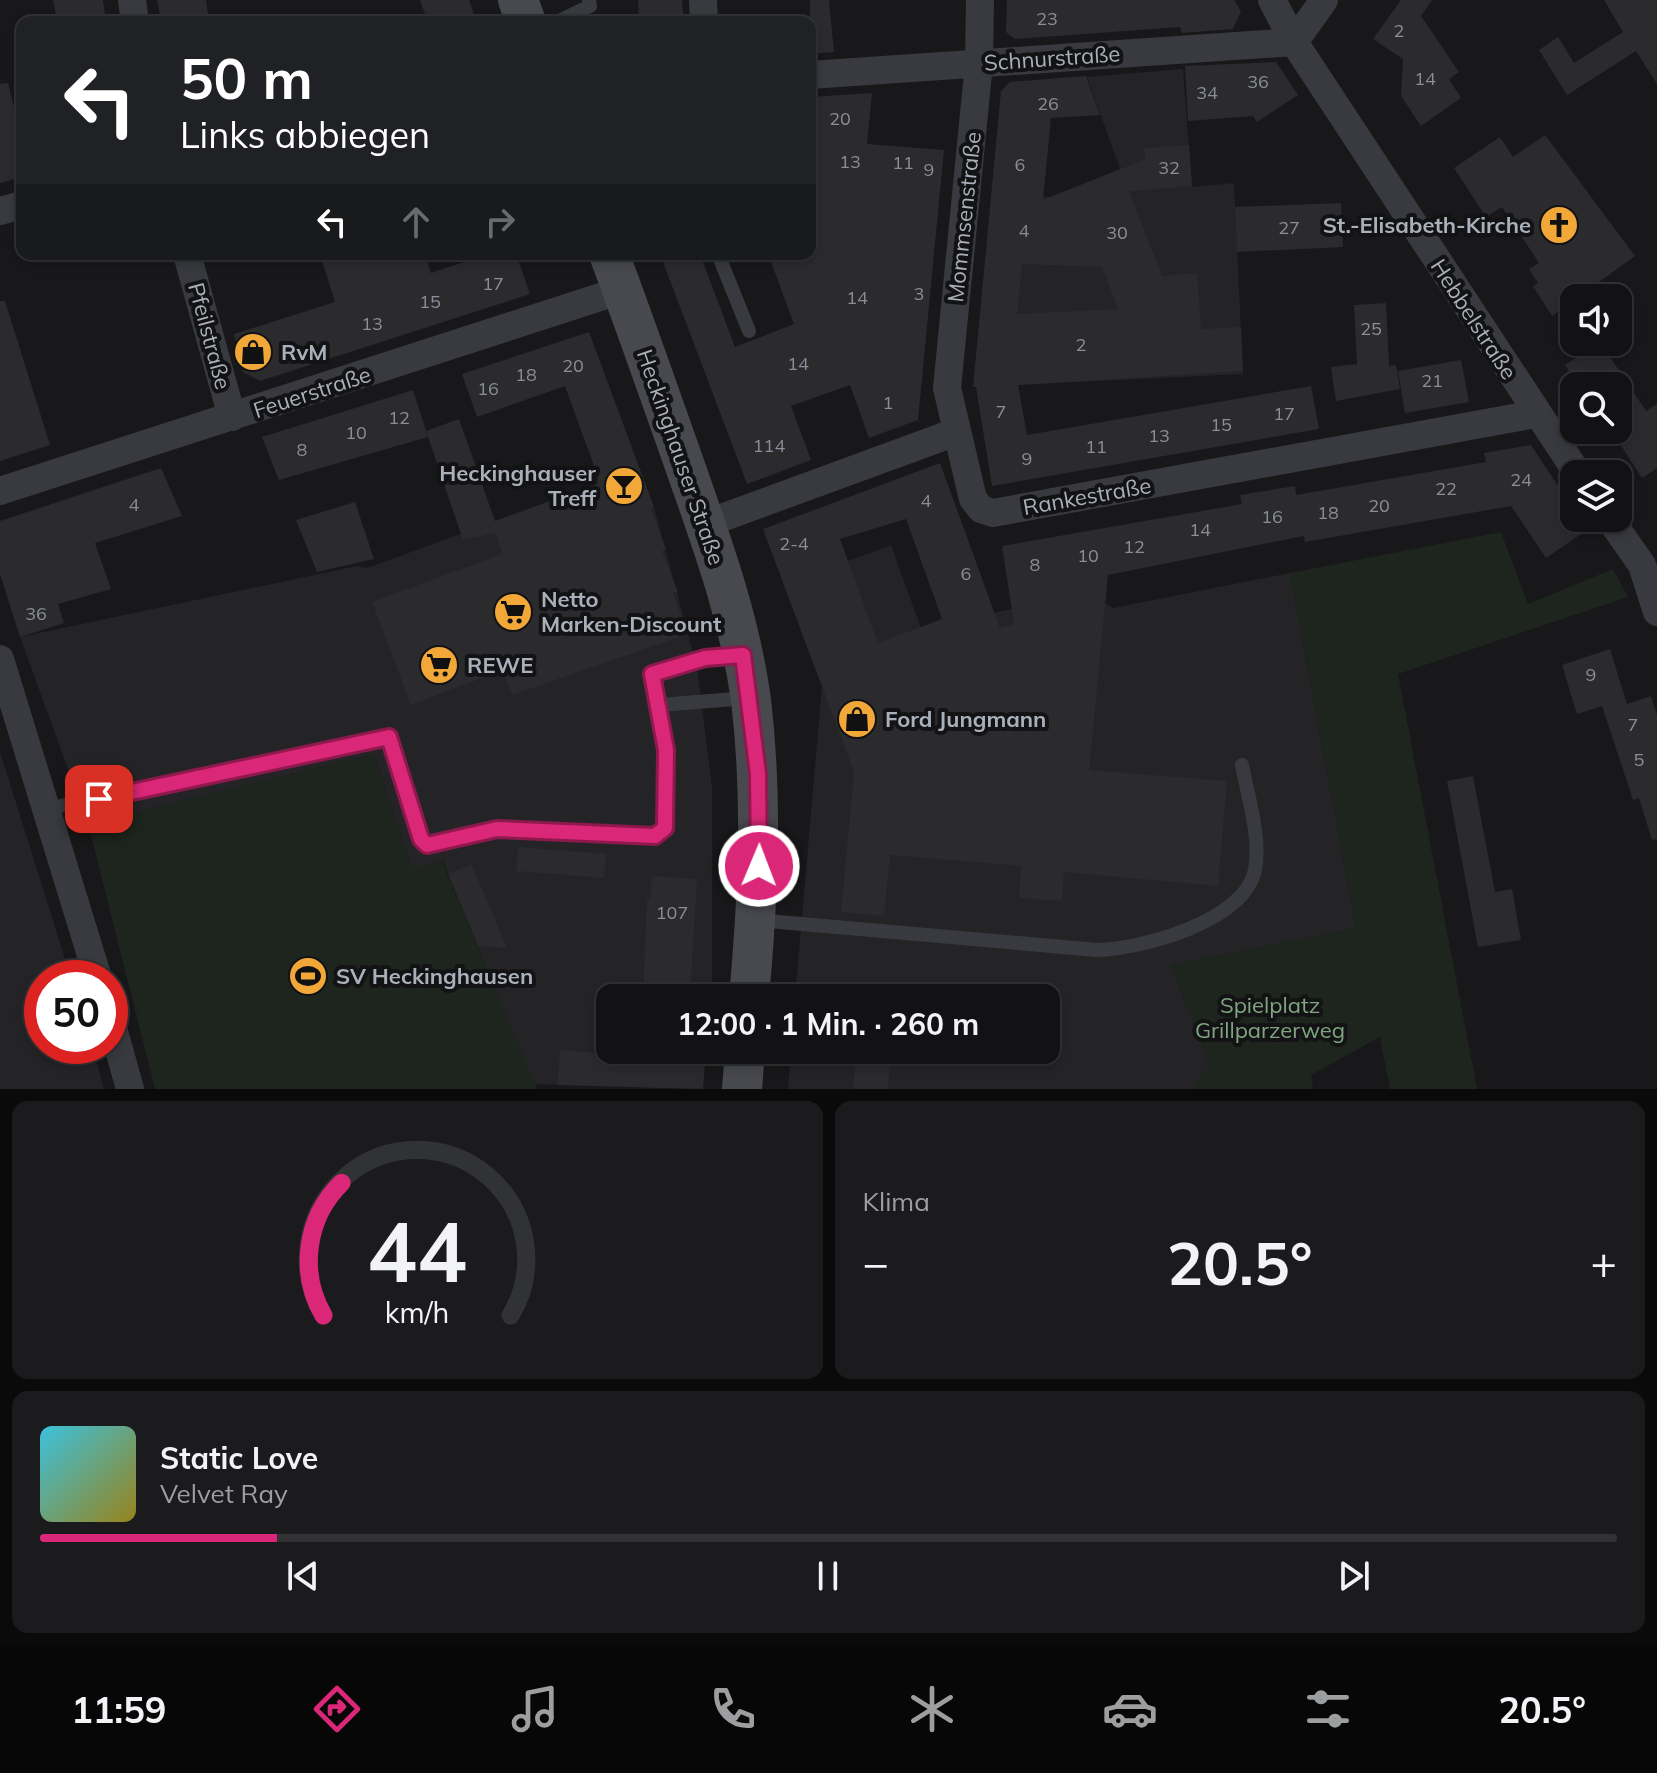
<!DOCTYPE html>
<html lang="de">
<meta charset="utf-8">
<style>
body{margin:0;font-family:Mulish,sans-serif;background:#1b1b1d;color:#f1f3f6;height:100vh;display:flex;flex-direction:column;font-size:30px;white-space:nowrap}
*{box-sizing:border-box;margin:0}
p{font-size:26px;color:#9c9ea0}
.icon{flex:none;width:44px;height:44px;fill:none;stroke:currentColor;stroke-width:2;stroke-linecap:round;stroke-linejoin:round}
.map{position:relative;height:1089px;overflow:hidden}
.sheet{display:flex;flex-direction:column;gap:12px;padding:12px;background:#0a0a0b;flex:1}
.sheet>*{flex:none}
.guide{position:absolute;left:16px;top:16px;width:800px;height:244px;border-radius:16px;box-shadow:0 4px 12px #0003,0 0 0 2px #313234;background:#202124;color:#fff;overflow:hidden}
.tools{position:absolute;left:1560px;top:284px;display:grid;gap:16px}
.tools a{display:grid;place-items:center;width:72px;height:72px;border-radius:16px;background:#121214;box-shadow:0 4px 12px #0003,0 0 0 2px #313234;font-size:40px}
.speed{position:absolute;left:24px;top:960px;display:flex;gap:16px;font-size:40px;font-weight:700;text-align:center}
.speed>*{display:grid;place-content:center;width:104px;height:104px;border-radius:50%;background:#121214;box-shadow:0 4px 12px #0003,0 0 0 2px #313234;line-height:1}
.speed .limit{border:12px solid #d22;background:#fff;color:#111}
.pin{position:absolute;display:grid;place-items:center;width:68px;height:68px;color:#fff;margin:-34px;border-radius:16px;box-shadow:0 4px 12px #0006}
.me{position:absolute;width:88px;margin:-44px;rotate:1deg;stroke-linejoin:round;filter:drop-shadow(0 0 6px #0008)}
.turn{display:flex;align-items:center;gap:28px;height:168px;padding:0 32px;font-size:36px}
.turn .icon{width:104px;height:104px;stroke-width:2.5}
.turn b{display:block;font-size:56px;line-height:68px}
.lanes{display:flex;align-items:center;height:76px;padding:0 32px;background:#0003;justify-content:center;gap:40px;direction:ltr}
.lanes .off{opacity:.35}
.big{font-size:60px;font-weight:700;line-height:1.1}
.sheet .card{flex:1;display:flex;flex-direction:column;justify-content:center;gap:12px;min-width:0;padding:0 28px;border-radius:16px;background:#1b1b1d}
.sheet .dial{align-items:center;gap:0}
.dial svg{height:208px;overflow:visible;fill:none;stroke:#313234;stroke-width:7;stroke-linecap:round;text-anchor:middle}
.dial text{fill:#f1f3f6;stroke:none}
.song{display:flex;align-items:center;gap:24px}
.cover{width:96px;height:96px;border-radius:12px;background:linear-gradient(135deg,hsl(190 70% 55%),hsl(50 70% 35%))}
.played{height:8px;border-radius:4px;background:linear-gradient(90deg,#db2777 15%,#313234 15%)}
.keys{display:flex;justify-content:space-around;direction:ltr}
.heat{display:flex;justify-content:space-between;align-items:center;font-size:44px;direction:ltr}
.sheet .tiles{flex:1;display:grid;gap:12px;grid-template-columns:1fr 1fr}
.card:last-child{grid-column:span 2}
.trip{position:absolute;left:596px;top:984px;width:464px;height:80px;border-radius:16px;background:#121214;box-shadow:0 4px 12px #0003,0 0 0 2px #313234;font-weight:700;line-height:80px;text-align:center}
.tabs{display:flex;height:128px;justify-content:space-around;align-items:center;background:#070708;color:#9c9ea0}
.tabs .icon{width:56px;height:56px}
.tabs .active{color:#db2777}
.tabs b{font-size:36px;color:#f1f3f6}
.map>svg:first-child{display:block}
.built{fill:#242427}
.green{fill:#1e251e}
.building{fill:#2b2b2e;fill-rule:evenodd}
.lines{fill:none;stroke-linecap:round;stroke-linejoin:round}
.lane{stroke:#393a3f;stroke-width:14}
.street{stroke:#393a3f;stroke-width:28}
.secondary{stroke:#47494f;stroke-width:40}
.route-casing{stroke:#8e194d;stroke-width:20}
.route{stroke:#db2777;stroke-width:14}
.labels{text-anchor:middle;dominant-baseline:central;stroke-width:8;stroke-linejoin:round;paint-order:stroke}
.number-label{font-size:18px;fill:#8a8e96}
.street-label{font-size:22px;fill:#aab0ba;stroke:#131315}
.poi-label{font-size:22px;font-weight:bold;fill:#aab0ba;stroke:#131315;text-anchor:start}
.park-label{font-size:22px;fill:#81a581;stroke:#131315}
</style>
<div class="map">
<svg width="1657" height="1089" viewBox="0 0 1657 1089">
<rect width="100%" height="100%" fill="#18181a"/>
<g class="built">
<path d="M 1183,69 L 1192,187 L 1234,183 L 1243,374 L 974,387 L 992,193 L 1050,197 L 1120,169 L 1087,77 Z"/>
<path d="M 654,507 L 697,668 L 712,787 L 712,986 L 711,998 L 610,998 L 610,1050 L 706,1050 L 702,1089 L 534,1084 L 443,861 L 412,869 L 374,754 L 88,824 L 20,637 L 357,566 L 367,568 L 524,511 L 540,550 Z"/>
<path d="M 891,545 L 921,628 L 1089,593 L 1113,608 L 1290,573 L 1356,928 L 1171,965 L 1210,1066 L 1192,1089 L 788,1089 L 791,1050 L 1046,1050 L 1046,998 L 795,998 L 822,686 L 784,585 Z"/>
<path d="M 0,752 L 71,978 L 42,978 L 42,1046 L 92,1046 L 104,1089 L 0,1089 Z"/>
</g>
<g class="green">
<path d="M 1501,532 L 1528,604 L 1613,569 L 1628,597 L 1398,674 L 1477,1089 L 1390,1089 L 1380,1037 L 1311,1075 L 1313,1089 L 1192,1089 L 1210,1066 L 1171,965 L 1356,928 L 1290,573 Z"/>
<path d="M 374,754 L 412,869 L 442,861 L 537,1089 L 155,1089 L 88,824 Z"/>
</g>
<g class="building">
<path d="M 53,0 L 103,0 L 106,22 L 57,22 Z"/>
<path d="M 157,0 L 206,0 L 209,22 L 161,22 Z"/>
<path d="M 420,0 L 469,0 L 477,22 L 428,22 Z"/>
<path d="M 638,0 L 682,0 L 684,22 L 639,22 Z"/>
<path d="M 810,0 L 829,0 L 834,52 L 810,54 Z"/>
<path d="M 1007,0 L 1234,0 L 1241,11 L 1233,29 L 1182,33 L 1180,27 L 1015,39 L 1006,32 Z"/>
<path d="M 1401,0 L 1432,0 L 1421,16 L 1459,72 L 1449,79 L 1461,98 L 1421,126 L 1401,96 L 1403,59 L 1373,39 Z"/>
<path d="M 1604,0 L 1657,0 L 1657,84 L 1636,51 L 1567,95 L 1539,50 L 1558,37 L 1574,63 L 1623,32 Z"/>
<path d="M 1276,62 L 1298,95 L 1257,122 L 1253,116 L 1188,121 L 1185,66 Z"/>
<path d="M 1086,76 L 1100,115 L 1051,118 L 1043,200 L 1146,159 L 1143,148 L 1189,145 L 1192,186 L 1129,191 L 1162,276 L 1197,273 L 1201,329 L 1241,327 L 1243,371 L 1018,385 L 1027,435 L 1311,386 L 1319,429 L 992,486 L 976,387 L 973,387 L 1001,91 L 1010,82 ZM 1022,264 L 1102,267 L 1118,309 L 1017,314 Z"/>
<path d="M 8,83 L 22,138 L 22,177 L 0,183 L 0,84 Z"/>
<path d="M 872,93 L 867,144 L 944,150 L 918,420 L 869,438 L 850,385 L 791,406 L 811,460 L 747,484 L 660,254 L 700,254 L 735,347 L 794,324 L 768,254 L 810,254 L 810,97 Z"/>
<path d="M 1545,135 L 1635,256 L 1552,316 L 1533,286 L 1538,283 L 1529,269 L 1539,263 L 1502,207 L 1486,217 L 1454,168 L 1500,137 L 1513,157 Z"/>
<path d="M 1341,203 L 1343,247 L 1237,252 L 1235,207 Z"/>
<path d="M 320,254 L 425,254 L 431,273 L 488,254 L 516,254 L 530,294 L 260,381 L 243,372 L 234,334 L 335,302 Z"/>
<path d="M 0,301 L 5,301 L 50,445 L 0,461 Z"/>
<path d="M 1386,303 L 1389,366 L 1396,365 L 1400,389 L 1336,401 L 1331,367 L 1357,364 L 1354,305 Z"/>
<path d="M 589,332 L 654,507 L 651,508 L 666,549 L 662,551 L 678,592 L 673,593 L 688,634 L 512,695 L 503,670 L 411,705 L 372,602 L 502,554 L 496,533 L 463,540 L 426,431 L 459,419 L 495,521 L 597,484 L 598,477 L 565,386 L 477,417 L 462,374 Z"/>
<path d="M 1600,342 L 1646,411 L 1657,404 L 1657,468 L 1642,478 L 1618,441 L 1618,386 L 1579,386 L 1565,365 Z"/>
<path d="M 1461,360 L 1469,402 L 1405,413 L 1398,371 Z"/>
<path d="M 413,390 L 428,437 L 279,480 L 262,437 Z"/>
<path d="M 1531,445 L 1574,510 L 1574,518 L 1579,518 L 1587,530 L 1546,558 L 1511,506 L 1305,542 L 1304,536 L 1108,575 L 1089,770 L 1227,781 L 1218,886 L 1064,872 L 1062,901 L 1019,898 L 1021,866 L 890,855 L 884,916 L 841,912 L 854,772 L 763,529 L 940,463 L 1000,628 L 1014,624 L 1002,546 L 1242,504 L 1240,495 L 1295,486 L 1296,495 L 1486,462 L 1484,453 ZM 906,519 L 942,619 L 878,643 L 840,539 Z"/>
<path d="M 161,468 L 182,516 L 95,543 L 111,589 L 58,604 L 64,623 L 20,637 L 0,574 L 0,521 Z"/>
<path d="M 355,502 L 374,559 L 317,572 L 296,520 Z"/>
<path d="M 1610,649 L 1627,704 L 1651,696 L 1657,715 L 1657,839 L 1652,840 L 1639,798 L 1633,800 L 1602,706 L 1577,714 L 1562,665 Z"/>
<path d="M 1473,776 L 1495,892 L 1512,889 L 1521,940 L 1478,947 L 1447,781 Z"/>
<path d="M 518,847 L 606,854 L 604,878 L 516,871 Z"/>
<path d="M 471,864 L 480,884 L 507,948 L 478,946 L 448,874 Z"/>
<path d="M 652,876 L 697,879 L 690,998 L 643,998 L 647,899 L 650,899 Z"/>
<path d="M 560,1050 L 625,1055 L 626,1050 L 706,1050 L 703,1089 L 558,1085 Z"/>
<path d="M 856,1059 L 890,1062 L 888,1089 L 853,1089 Z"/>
</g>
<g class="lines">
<g class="lane">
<path d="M 557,22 L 590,6 L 589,0"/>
<path d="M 718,254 L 749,331"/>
<path d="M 660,705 L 747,698"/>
<path d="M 46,809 L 389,737 L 421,839 L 427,845 L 497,829 L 655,836 L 665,828 L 666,750 L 652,674 L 705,658 L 742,655"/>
<path d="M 756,920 L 1097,950 C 1142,949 1245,921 1255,870 C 1261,837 1248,797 1242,765"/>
</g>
<g class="street">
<path d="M 132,0 L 135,22"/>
<path d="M 703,0 L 704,22"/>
<path d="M 980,0 L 979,63 L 947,388 L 973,499 L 981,509 L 993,513 L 1535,414"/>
<path d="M 1272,0 L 1294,42 L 1578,474"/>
<path d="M 1294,42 L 1324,0"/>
<path d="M 810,75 L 1294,42"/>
<path d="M 0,211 L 22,205"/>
<path d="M 187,254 L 232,417"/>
<path d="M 0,491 L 622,290"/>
<path d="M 1609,518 L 1642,565 L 1657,612"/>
<path d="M 705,524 L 956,432"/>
<path d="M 0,659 L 98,978"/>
<path d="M 110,1017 L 130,1089"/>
</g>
<g class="secondary">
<path d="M 518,0 L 526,22"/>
<path d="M 609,254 C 635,324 660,395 685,466 C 712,543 740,619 751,700 C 763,801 758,898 749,998"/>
<path d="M 742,1089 L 745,1050"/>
</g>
</g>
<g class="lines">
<defs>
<path id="route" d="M 99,799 L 389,737 L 421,839 L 427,845 L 497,829 L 655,836 L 665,828 L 666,750 L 652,674 L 705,658 L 743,655 L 758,774 L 759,866"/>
</defs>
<use href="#route" class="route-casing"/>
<use href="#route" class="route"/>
</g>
<defs>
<symbol id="church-disc" viewBox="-11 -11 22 22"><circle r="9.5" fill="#f2a838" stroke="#131315"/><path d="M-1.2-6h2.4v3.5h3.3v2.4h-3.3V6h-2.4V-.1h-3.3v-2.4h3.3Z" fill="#111"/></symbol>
<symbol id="shop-disc" viewBox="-11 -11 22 22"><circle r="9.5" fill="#f2a838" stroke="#131315"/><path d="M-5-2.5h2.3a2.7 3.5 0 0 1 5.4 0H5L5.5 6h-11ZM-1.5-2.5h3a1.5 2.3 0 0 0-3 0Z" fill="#111"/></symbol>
<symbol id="bar-disc" viewBox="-11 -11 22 22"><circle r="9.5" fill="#f2a838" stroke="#131315"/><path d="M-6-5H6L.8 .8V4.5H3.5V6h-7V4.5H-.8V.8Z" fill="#111"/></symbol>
<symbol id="supermarket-disc" viewBox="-11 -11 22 22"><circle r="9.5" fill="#f2a838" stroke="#131315"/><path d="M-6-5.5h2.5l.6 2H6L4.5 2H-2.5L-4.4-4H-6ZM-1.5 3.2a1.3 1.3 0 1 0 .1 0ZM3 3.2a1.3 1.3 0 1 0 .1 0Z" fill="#111"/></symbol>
<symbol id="stadium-disc" viewBox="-11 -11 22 22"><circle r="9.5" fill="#f2a838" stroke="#131315"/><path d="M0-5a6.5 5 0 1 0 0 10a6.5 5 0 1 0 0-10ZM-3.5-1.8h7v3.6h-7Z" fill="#111"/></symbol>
</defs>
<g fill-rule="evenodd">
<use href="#church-disc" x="1537" y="203" width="44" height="44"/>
<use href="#shop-disc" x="231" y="330" width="44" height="44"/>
<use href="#bar-disc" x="602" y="464" width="44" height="44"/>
<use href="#supermarket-disc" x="491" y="590" width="44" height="44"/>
<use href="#supermarket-disc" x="417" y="643" width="44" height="44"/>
<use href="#shop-disc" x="835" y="697" width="44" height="44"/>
<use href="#stadium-disc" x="286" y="954" width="44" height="44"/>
</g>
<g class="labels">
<g class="number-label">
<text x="1047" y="18">23</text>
<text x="1399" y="30">2</text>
<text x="1425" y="78">14</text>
<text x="1258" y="81">36</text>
<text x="1207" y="92">34</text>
<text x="1048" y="103">26</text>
<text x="840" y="118">20</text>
<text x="850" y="161">13</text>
<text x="903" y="162">11</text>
<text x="1020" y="164">6</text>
<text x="1169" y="167">32</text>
<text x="929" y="169">9</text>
<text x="1289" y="227">27</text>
<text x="1024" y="230">4</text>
<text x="1117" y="232">30</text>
<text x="493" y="283">17</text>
<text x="919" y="293">3</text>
<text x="857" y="297">14</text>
<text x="430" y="301">15</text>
<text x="372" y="323">13</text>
<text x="1371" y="328">25</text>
<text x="1081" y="344">2</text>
<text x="798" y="363">14</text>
<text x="573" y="365">20</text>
<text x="526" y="374">18</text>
<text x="1432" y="380">21</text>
<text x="488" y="388">16</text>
<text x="888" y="402">1</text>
<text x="1001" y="411">7</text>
<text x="1284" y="413">17</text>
<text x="399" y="417">12</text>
<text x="1221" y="424">15</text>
<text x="356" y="432">10</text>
<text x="1159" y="435">13</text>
<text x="769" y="445">114</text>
<text x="1096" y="446">11</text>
<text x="302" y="449">8</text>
<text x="1027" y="458">9</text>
<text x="1521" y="479">24</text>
<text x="1446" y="488">22</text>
<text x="926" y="500">4</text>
<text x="134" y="504">4</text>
<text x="1379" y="505">20</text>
<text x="1328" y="512">18</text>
<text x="1272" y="516">16</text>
<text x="1200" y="529">14</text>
<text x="794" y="543">2-4</text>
<text x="1134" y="546">12</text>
<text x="1088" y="555">10</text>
<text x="1035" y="564">8</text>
<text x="966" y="573">6</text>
<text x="36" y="613">36</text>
<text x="1591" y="674">9</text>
<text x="1633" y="724">7</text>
<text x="1639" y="759">5</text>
<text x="672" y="912">107</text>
</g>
<g class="street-label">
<text transform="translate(1052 58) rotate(-4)">Schnurstraße</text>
<text transform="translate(964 217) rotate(-84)">Mommsenstraße</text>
<text transform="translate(1474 319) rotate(57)">Hebbelstraße</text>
<text transform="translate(210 336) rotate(75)">Pfeilstraße</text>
<text transform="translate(312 392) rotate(-18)">Feuerstraße</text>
<text transform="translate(681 457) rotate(71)">Heckinghauser Straße</text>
<text transform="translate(1087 496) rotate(-10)">Rankestraße</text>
</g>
<g class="poi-label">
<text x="1531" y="225" text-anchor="end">St.-Elisabeth-Kirche</text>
<text x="281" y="352">RvM</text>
<text x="596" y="473" text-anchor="end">Heckinghauser<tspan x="596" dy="25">Treff</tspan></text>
<text x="541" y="599">Netto<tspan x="541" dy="25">Marken-Discount</tspan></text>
<text x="467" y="665">REWE</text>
<text x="885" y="719">Ford Jungmann</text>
<text x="336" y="976">SV Heckinghausen</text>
</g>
<g class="park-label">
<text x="1270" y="1005">Spielplatz<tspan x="1270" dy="25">Grillparzerweg</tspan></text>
</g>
</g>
</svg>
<div class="tools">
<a><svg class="icon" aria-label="sound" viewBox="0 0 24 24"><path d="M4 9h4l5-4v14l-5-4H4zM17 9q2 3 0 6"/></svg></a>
<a><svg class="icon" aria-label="search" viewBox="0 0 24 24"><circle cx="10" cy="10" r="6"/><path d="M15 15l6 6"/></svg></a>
<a><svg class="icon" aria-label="layers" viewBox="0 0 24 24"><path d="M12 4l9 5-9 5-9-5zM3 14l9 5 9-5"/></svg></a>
</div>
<div class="speed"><div class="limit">50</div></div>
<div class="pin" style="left:99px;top:799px;background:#d93025"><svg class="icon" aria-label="arrive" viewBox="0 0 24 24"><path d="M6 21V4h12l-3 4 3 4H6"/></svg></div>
<svg class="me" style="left:759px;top:866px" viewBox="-20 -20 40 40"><circle r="17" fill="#db2777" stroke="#fff" stroke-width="3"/><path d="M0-11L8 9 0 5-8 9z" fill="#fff"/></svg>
<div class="trip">12:00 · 1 Min. · 260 m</div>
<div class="guide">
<div class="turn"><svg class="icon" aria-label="left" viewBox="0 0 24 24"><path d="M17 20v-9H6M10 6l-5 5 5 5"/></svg><div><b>50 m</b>Links abbiegen</div></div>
<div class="lanes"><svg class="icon" aria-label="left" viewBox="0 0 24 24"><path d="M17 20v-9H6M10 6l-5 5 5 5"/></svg><svg class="icon off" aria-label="ahead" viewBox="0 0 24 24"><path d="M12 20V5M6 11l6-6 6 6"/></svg><svg class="icon off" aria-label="right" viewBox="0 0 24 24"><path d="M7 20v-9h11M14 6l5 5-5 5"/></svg></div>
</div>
</div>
<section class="sheet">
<div class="tiles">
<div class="card dial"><svg viewBox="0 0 100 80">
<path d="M14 69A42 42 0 1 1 86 69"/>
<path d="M14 69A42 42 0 0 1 21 18" stroke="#db2777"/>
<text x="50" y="56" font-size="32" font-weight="700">44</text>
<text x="50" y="72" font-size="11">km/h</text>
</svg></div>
<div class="card"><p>Klima</p>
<div class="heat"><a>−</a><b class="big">20.5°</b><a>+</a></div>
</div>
<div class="card">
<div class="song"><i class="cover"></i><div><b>Static Love</b><p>Velvet Ray</p></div></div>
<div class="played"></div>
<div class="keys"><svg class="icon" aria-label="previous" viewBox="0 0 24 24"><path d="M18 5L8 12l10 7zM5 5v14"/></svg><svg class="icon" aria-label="pause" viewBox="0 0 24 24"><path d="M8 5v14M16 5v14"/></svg><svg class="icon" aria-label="next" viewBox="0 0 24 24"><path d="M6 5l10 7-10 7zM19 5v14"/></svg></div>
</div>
</div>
</section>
<nav class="tabs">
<b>11:59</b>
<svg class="icon active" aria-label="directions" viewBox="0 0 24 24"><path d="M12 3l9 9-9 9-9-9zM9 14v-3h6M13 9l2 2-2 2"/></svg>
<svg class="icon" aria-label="music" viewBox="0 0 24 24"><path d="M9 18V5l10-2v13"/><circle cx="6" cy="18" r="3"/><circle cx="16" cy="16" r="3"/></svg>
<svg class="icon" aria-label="phone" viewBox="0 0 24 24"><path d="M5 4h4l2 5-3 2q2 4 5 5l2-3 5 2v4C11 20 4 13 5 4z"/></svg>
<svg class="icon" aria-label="climate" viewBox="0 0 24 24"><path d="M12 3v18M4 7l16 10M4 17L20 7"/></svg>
<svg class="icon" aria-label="car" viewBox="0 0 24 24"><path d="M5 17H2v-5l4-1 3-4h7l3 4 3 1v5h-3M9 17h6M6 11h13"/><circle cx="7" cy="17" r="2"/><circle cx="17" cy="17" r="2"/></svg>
<svg class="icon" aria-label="filters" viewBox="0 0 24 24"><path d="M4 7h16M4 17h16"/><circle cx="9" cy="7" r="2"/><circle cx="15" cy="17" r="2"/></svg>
<b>20.5°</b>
</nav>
